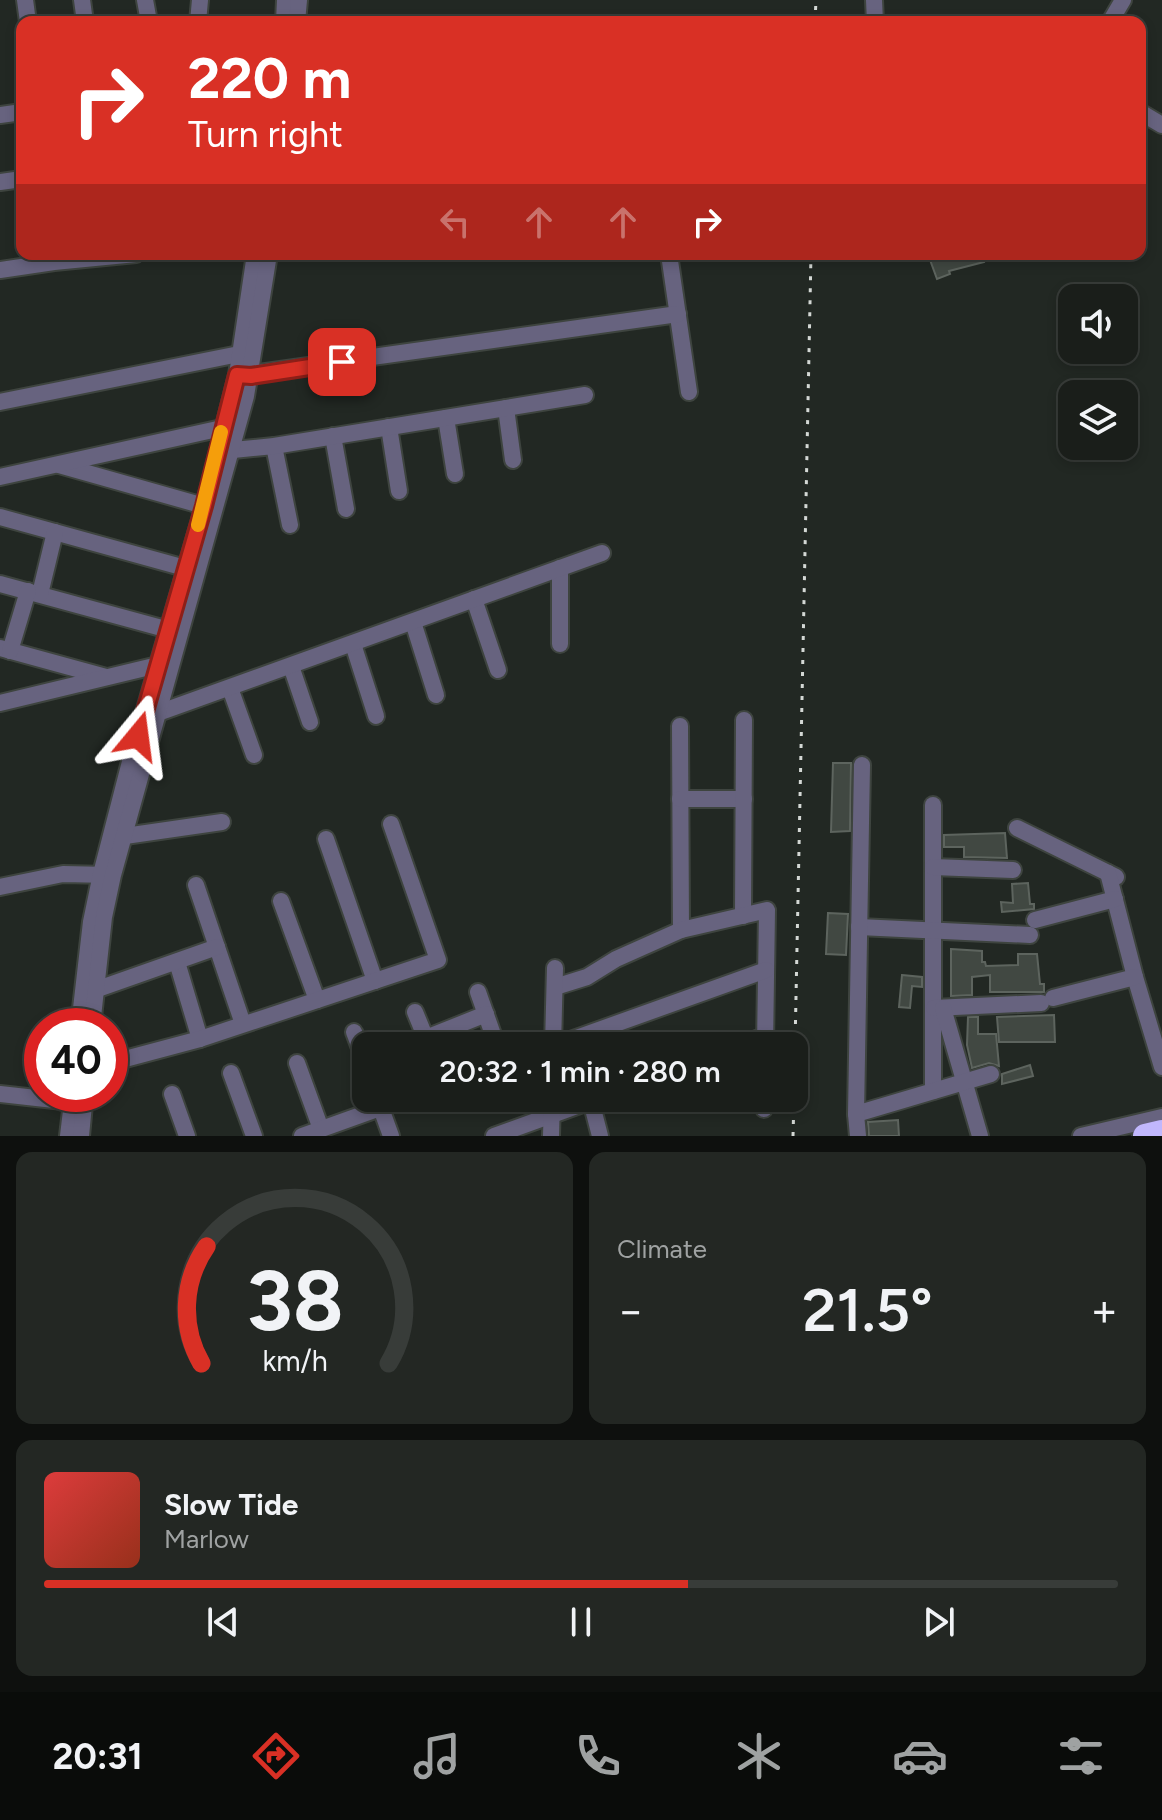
<!DOCTYPE html>
<meta charset="utf-8">
<style>
body{margin:0;font-family:Figtree,sans-serif;background:#232723;color:#f1f3f6;height:100vh;display:flex;flex-direction:column;font-size:30px;white-space:nowrap}
*{box-sizing:border-box;margin:0}
p{font-size:26px;color:#9fa2a2}
.icon{flex:none;width:44px;height:44px;fill:none;stroke:currentColor;stroke-width:2;stroke-linecap:round;stroke-linejoin:round}
.map{position:relative;height:1136px;overflow:hidden}
.details{display:flex;flex-direction:column;gap:16px;padding:16px;background:#0e100e;flex:1}
.details>*{flex:none}
.banner{position:absolute;left:16px;top:16px;width:1130px;height:244px;border-radius:16px;box-shadow:0 4px 12px #0003,0 0 0 2px #383c39;background:#d93025;color:#fff;overflow:hidden}
.tools{position:absolute;left:1058px;top:284px;display:grid;gap:16px}
.tools a{display:grid;place-items:center;width:80px;height:80px;border-radius:16px;background:#1a1e1a;box-shadow:0 4px 12px #0003,0 0 0 2px #383c39;font-size:40px}
.speed{position:absolute;left:24px;top:1008px;display:flex;gap:16px;font-size:40px;font-weight:700;text-align:center}
.speed>*{display:grid;place-content:center;width:104px;height:104px;border-radius:50%;background:#1a1e1a;box-shadow:0 4px 12px #0003,0 0 0 2px #383c39;line-height:1}
.speed .limit{border:12px solid #d22;background:#fff;color:#111}
.pin{position:absolute;display:grid;place-items:center;width:68px;height:68px;color:#fff;margin:-34px;border-radius:16px;box-shadow:0 4px 12px #0006}
.me{position:absolute;width:88px;margin:-44px;rotate:16deg;stroke-linejoin:round;filter:drop-shadow(0 0 6px #0008)}
.turn{display:flex;align-items:center;gap:28px;height:168px;padding:0 40px;font-size:36px}
.turn .icon{width:104px;height:104px;stroke-width:2.5}
.turn b{display:block;font-size:56px;line-height:68px}
.lanes{display:flex;align-items:center;height:76px;padding:0 40px;background:#0003;justify-content:center;gap:40px;direction:ltr}
.lanes .off{opacity:.35}
.big{font-size:60px;font-weight:600;line-height:1.1}
.details .widget{flex:1;display:flex;flex-direction:column;justify-content:center;gap:12px;min-width:0;padding:0 28px;border-radius:16px;background:#232723}
.details .dial{align-items:center;gap:0}
.dial svg{height:208px;overflow:visible;fill:none;stroke:#383c39;stroke-width:7;stroke-linecap:round;text-anchor:middle}
.dial text{fill:#f1f3f6;stroke:none}
.song{display:flex;align-items:center;gap:24px}
.cover{width:96px;height:96px;border-radius:12px;background:linear-gradient(135deg,hsl(0 70% 55%),hsl(10 70% 35%))}
.played{height:8px;border-radius:4px;background:linear-gradient(90deg,#d93025 60%,#383c39 60%)}
.keys{display:flex;justify-content:space-around;direction:ltr}
.heat{display:flex;justify-content:space-between;align-items:center;font-size:44px;direction:ltr}
.details .tiles{flex:1;display:grid;gap:16px;grid-template-columns:1fr 1fr}
.widget:last-child{grid-column:span 2}
.trip{position:absolute;left:352px;top:1032px;width:456px;height:80px;border-radius:16px;background:#1a1e1a;box-shadow:0 4px 12px #0003,0 0 0 2px #383c39;font-weight:600;line-height:80px;text-align:center}
.tab-bar{display:flex;height:128px;justify-content:space-around;align-items:center;background:#0a0c0a;color:#9fa2a2}
.tab-bar .icon{width:56px;height:56px}
.tab-bar .active{color:#d93025}
.tab-bar b{font-size:36px;color:#f1f3f6}
.map>svg:first-child{display:block}
.building{fill:#414842;stroke:#5d645e;stroke-width:2}
.lines{fill:none;stroke-linecap:round;stroke-linejoin:round}
.minor-casing{stroke:#3e443f;stroke-width:20}
.highway-casing{stroke:#3e443f;stroke-width:28}
.minor{stroke:#67637f;stroke-width:16}
.highway{stroke:#c1b7fd;stroke-width:24}
.rail{stroke:#d4d8d5;stroke-width:3;stroke-dasharray:4 8;stroke-linecap:butt}
.route-casing{stroke:#8d1f18;stroke-width:20}
.route{stroke:#d93025;stroke-width:14}
.slow{stroke:#f59e0b;stroke-width:14}
</style>
<div class="map">
<svg width="1162" height="1136" viewBox="0 0 1162 1136">
<rect width="100%" height="100%" fill="#222823"/>
<g class="building">
<path d="M 937,254 L 982,254 L 984,262 L 949,271 L 950,274 L 937,279 L 929,257 Z"/>
<path d="M 833,763 L 851,763 L 850,831 L 831,832 Z"/>
<path d="M 1005,833 L 1007,858 L 964,857 L 964,847 L 944,847 L 944,835 Z"/>
<path d="M 1028,883 L 1030,904 L 1034,904 L 1034,909 L 1002,912 L 1001,902 L 1013,903 L 1012,884 Z"/>
<path d="M 828,913 L 848,914 L 846,955 L 826,954 Z"/>
<path d="M 951,949 L 982,951 L 982,962 L 985,962 L 986,966 L 1018,965 L 1018,954 L 1037,954 L 1040,984 L 1044,984 L 1044,992 L 990,992 L 990,975 L 972,977 L 972,995 L 951,996 Z"/>
<path d="M 902,975 L 922,977 L 922,987 L 912,986 L 910,1008 L 899,1007 Z"/>
<path d="M 1054,1015 L 1055,1042 L 999,1042 L 997,1017 Z"/>
<path d="M 968,1017 L 978,1017 L 978,1034 L 996,1034 L 999,1066 L 989,1063 L 972,1068 L 967,1045 Z"/>
<path d="M 1030,1065 L 1033,1076 L 1002,1084 L 1002,1074 Z"/>
<path d="M 898,1120 L 899,1136 L 869,1136 L 868,1122 Z"/>
</g>
<g class="lines">
<defs>
<g id="minor">
<path d="M 25,0 L 28,22"/>
<path d="M 82,0 L 85,22"/>
<path d="M 145,0 L 149,22"/>
<path d="M 874,0 L 875,22"/>
<path d="M 198,22 L 200,0"/>
<path d="M 284,22 L 285,0"/>
<path d="M 297,22 L 299,0"/>
<path d="M 1110,22 L 1123,0"/>
<path d="M 1140,112 L 1162,125"/>
<path d="M 0,115 L 22,112"/>
<path d="M 0,182 L 22,179"/>
<path d="M 669,254 L 689,392"/>
<path d="M 0,270 L 54,262 L 136,254"/>
<path d="M 244,375 L 678,314"/>
<path d="M 0,402 L 249,352"/>
<path d="M 506,408 L 513,460"/>
<path d="M 446,418 L 455,474"/>
<path d="M 389,427 L 399,491"/>
<path d="M 333,436 L 346,509"/>
<path d="M 274,446 L 290,525"/>
<path d="M 233,450 L 274,446 L 585,395"/>
<path d="M 59,465 L 204,506"/>
<path d="M 0,477 L 222,428"/>
<path d="M 0,517 L 185,568"/>
<path d="M 0,584 L 169,630"/>
<path d="M 40,594 L 55,532"/>
<path d="M 474,599 L 498,670"/>
<path d="M 413,622 L 436,695"/>
<path d="M 353,644 L 376,716"/>
<path d="M 560,644 L 560,568"/>
<path d="M 0,648 L 106,677"/>
<path d="M 10,651 L 28,591"/>
<path d="M 291,666 L 310,722"/>
<path d="M 230,688 L 254,755"/>
<path d="M 0,703 L 158,665"/>
<path d="M 158,713 L 602,553"/>
<path d="M 680,726 L 681,930"/>
<path d="M 680,799 L 744,799"/>
<path d="M 933,805 L 933,1091"/>
<path d="M 1017,828 L 1116,877"/>
<path d="M 125,836 L 222,822"/>
<path d="M 326,839 L 375,981"/>
<path d="M 933,867 L 1013,870"/>
<path d="M 1108,873 L 1135,977 L 1162,1067"/>
<path d="M 196,885 L 243,1024"/>
<path d="M 0,887 L 63,874 L 109,875"/>
<path d="M 281,901 L 317,1000"/>
<path d="M 743,916 L 744,720"/>
<path d="M 1035,920 L 1115,899"/>
<path d="M 859,927 L 1030,935"/>
<path d="M 177,962 L 200,1039"/>
<path d="M 555,987 L 587,977 L 616,959 L 681,930 L 767,910 L 765,1046"/>
<path d="M 95,990 L 217,947"/>
<path d="M 478,992 L 497,1046"/>
<path d="M 1053,998 L 1135,977"/>
<path d="M 934,1008 L 1041,1003"/>
<path d="M 943,1008 L 980,1136"/>
<path d="M 415,1012 L 429,1046"/>
<path d="M 79,1026 L 91,922 L 101,874 L 132,754 L 204,506 L 237,375 L 255,254"/>
<path d="M 92,1026 L 104,917 L 113,875 L 246,396 L 269,254"/>
<path d="M 354,1032 L 366,1064"/>
<path d="M 426,1038 L 486,1014"/>
<path d="M 553,1046 L 555,968"/>
<path d="M 554,1046 L 766,970"/>
<path d="M 738,1046 L 765,1036"/>
<path d="M 110,1063 L 200,1039 L 438,960 L 391,824"/>
<path d="M 297,1063 L 321,1129"/>
<path d="M 231,1073 L 254,1136"/>
<path d="M 0,1094 L 72,1102"/>
<path d="M 172,1094 L 187,1136"/>
<path d="M 378,1100 L 391,1136"/>
<path d="M 591,1101 L 600,1136"/>
<path d="M 764,1109 L 764,1098"/>
<path d="M 856,1114 L 991,1074"/>
<path d="M 68,1136 L 73,1094"/>
<path d="M 81,1136 L 85,1094"/>
<path d="M 302,1136 L 408,1098"/>
<path d="M 494,1136 L 599,1098"/>
<path d="M 551,1136 L 552,1098"/>
<path d="M 858,1136 L 856,1114 L 862,765"/>
<path d="M 1081,1136 L 1162,1117"/>
</g>
<path id="highway" d="M 1145,1136 L 1162,1132"/>
</defs>
<use href="#minor" class="minor-casing"/>
<use href="#highway" class="highway-casing"/>
<use href="#minor" class="minor"/>
<use href="#highway" class="highway"/>
<g class="rail">
<path d="M 815,22 L 816,0"/>
<path d="M 794,1096 L 811,254"/>
<path d="M 793,1136 L 794,1098"/>
</g>
</g>
<g class="lines">
<defs>
<path id="route" d="M 138,736 L 204,506 L 237,375 L 251,376 L 342,362"/>
</defs>
<use href="#route" class="route-casing"/>
<use href="#route" class="route"/>
<path class="slow" d="M 198,525 L 221,432"/>
</g>
</svg>
<div class="tools">
<a><svg class="icon" aria-label="sound" viewBox="0 0 24 24"><path d="M4 9h4l5-4v14l-5-4H4zM17 9q2 3 0 6"/></svg></a>
<a><svg class="icon" aria-label="layers" viewBox="0 0 24 24"><path d="M12 4l9 5-9 5-9-5zM3 14l9 5 9-5"/></svg></a>
</div>
<div class="speed"><div class="limit">40</div></div>
<div class="pin" style="left:342px;top:362px;background:#d93025"><svg class="icon" aria-label="arrive" viewBox="0 0 24 24"><path d="M6 21V4h12l-3 4 3 4H6"/></svg></div>
<svg class="me" style="left:138px;top:736px" viewBox="-20 -20 40 40"><path d="M0-17L14 15 0 8-14 15z" fill="#d93025" stroke="#fff" stroke-width="4"/></svg>
<div class="trip">20:32 · 1 min · 280 m</div>
<div class="banner">
<div class="turn"><svg class="icon" aria-label="right" viewBox="0 0 24 24"><path d="M7 20v-9h11M14 6l5 5-5 5"/></svg><div><b>220 m</b>Turn right</div></div>
<div class="lanes"><svg class="icon off" aria-label="left" viewBox="0 0 24 24"><path d="M17 20v-9H6M10 6l-5 5 5 5"/></svg><svg class="icon off" aria-label="ahead" viewBox="0 0 24 24"><path d="M12 20V5M6 11l6-6 6 6"/></svg><svg class="icon off" aria-label="ahead" viewBox="0 0 24 24"><path d="M12 20V5M6 11l6-6 6 6"/></svg><svg class="icon" aria-label="right" viewBox="0 0 24 24"><path d="M7 20v-9h11M14 6l5 5-5 5"/></svg></div>
</div>
</div>
<section class="details">
<div class="tiles">
<div class="widget dial"><svg viewBox="0 0 100 80">
<path d="M14 69A42 42 0 1 1 86 69"/>
<path d="M14 69A42 42 0 0 1 16 24" stroke="#d93025"/>
<text x="50" y="56" font-size="32" font-weight="700">38</text>
<text x="50" y="72" font-size="11">km/h</text>
</svg></div>
<div class="widget"><p>Climate</p>
<div class="heat"><a>−</a><b class="big">21.5°</b><a>+</a></div>
</div>
<div class="widget">
<div class="song"><i class="cover"></i><div><b>Slow Tide</b><p>Marlow</p></div></div>
<div class="played"></div>
<div class="keys"><svg class="icon" aria-label="previous" viewBox="0 0 24 24"><path d="M18 5L8 12l10 7zM5 5v14"/></svg><svg class="icon" aria-label="pause" viewBox="0 0 24 24"><path d="M8 5v14M16 5v14"/></svg><svg class="icon" aria-label="next" viewBox="0 0 24 24"><path d="M6 5l10 7-10 7zM19 5v14"/></svg></div>
</div>
</div>
</section>
<nav class="tab-bar">
<b>20:31</b>
<svg class="icon active" aria-label="directions" viewBox="0 0 24 24"><path d="M12 3l9 9-9 9-9-9zM9 14v-3h6M13 9l2 2-2 2"/></svg>
<svg class="icon" aria-label="music" viewBox="0 0 24 24"><path d="M9 18V5l10-2v13"/><circle cx="6" cy="18" r="3"/><circle cx="16" cy="16" r="3"/></svg>
<svg class="icon" aria-label="phone" viewBox="0 0 24 24"><path d="M5 4h4l2 5-3 2q2 4 5 5l2-3 5 2v4C11 20 4 13 5 4z"/></svg>
<svg class="icon" aria-label="climate" viewBox="0 0 24 24"><path d="M12 3v18M4 7l16 10M4 17L20 7"/></svg>
<svg class="icon" aria-label="car" viewBox="0 0 24 24"><path d="M5 17H2v-5l4-1 3-4h7l3 4 3 1v5h-3M9 17h6M6 11h13"/><circle cx="7" cy="17" r="2"/><circle cx="17" cy="17" r="2"/></svg>
<svg class="icon" aria-label="filters" viewBox="0 0 24 24"><path d="M4 7h16M4 17h16"/><circle cx="9" cy="7" r="2"/><circle cx="15" cy="17" r="2"/></svg>
</nav>
